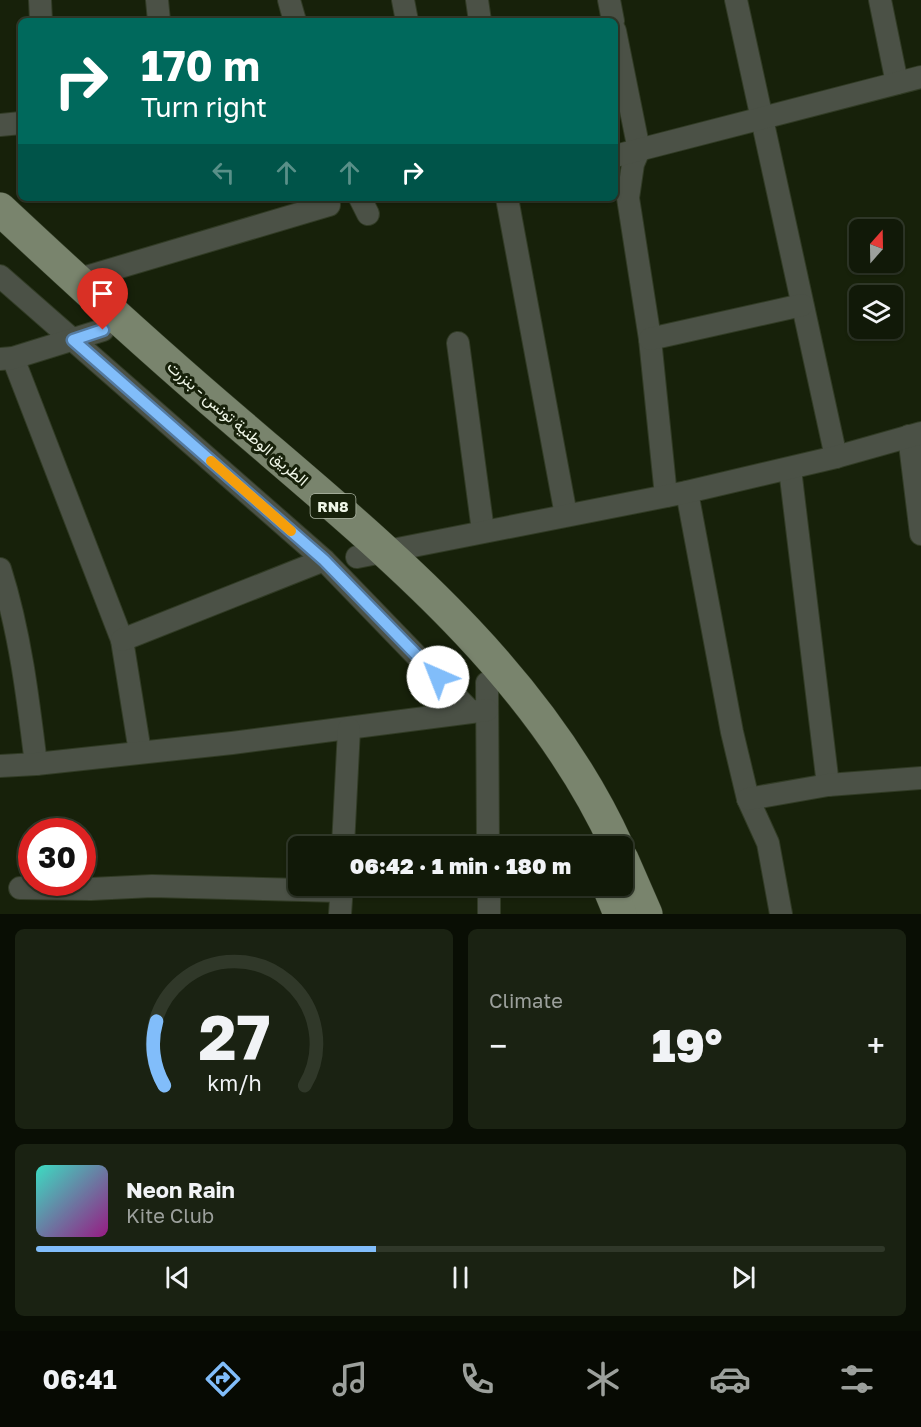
<!DOCTYPE html>
<meta charset="utf-8">
<style>
body{margin:0;font-family:"Golos Text",Vazirmatn,sans-serif;background:#1a2212;color:#f1f3f6;height:100vh;display:flex;flex-direction:column;font-size:22px;white-space:nowrap}
*{box-sizing:border-box;margin:0}
p{font-size:20px;color:#9ca09c}
.icon{flex:none;width:33px;height:33px;fill:none;stroke:currentColor;stroke-width:2;stroke-linecap:round;stroke-linejoin:round}
.map{position:relative;height:914px;overflow:hidden}
.panel{display:flex;flex-direction:column;gap:15px;padding:15px;background:#090e04;flex:1}
.panel>*{flex:none}
.banner{position:absolute;left:18px;top:18px;width:600px;height:183px;border-radius:9px;box-shadow:0 2px 4px #0004,0 0 0 2px #303829;background:#00695c;color:#fff;overflow:hidden}
.needle{width:39px;rotate:20deg}
.controls{position:absolute;left:849px;top:219px;display:grid;gap:12px}
.controls a{display:grid;place-items:center;width:54px;height:54px;border-radius:9px;background:#111908;box-shadow:0 2px 4px #0004,0 0 0 2px #303829;font-size:30px}
.speed{position:absolute;left:18px;top:818px;display:flex;gap:12px;font-size:30px;font-weight:700;text-align:center}
.speed>*{display:grid;place-content:center;width:78px;height:78px;border-radius:50%;background:#111908;box-shadow:0 2px 4px #0004,0 0 0 2px #303829;line-height:1}
.speed .limit{border:9px solid #d22;background:#fff;color:#111}
.pin{position:absolute;display:grid;place-items:center;width:51px;height:51px;color:#fff;margin:-62px -26px;border-radius:50% 50% 50% 0;rotate:-45deg;box-shadow:0 0 6px #0007}
.pin .icon{rotate:45deg}
.me{position:absolute;width:66px;margin:-33px;rotate:316deg;stroke-linejoin:round;filter:drop-shadow(0 0 4px #0008)}
.turn{display:flex;align-items:center;gap:21px;height:126px;padding:0 24px;font-size:27px}
.turn .icon{width:78px;height:78px;stroke-width:2.5}
.turn b{display:block;font-size:42px;line-height:51px}
.lanes{display:flex;align-items:center;height:57px;padding:0 24px;background:#0003;justify-content:center;gap:30px;direction:ltr}
.lanes .off{opacity:.35}
.big{font-size:45px;font-weight:800;line-height:1.1}
.panel .widget{flex:1;display:flex;flex-direction:column;justify-content:center;gap:9px;min-width:0;padding:0 21px;border-radius:9px;background:#1a2212}
.panel .dial{align-items:center;gap:0}
.dial svg{height:156px;overflow:visible;fill:none;stroke:#303829;stroke-width:7;stroke-linecap:round;text-anchor:middle}
.dial text{fill:#f1f3f6;stroke:none}
.song{display:flex;align-items:center;gap:18px}
.cover{width:72px;height:72px;border-radius:9px;background:linear-gradient(135deg,hsl(170 70% 55%),hsl(310 70% 35%))}
.played{height:6px;border-radius:3px;background:linear-gradient(90deg,#81bdfa 40%,#303829 40%)}
.keys{display:flex;justify-content:space-around;direction:ltr}
.heat{display:flex;justify-content:space-between;align-items:center;font-size:33px;direction:ltr}
.panel .tiles{flex:1;display:grid;gap:15px;grid-template-columns:1fr 1fr}
.widget:last-child{grid-column:span 2}
.trip{position:absolute;left:288px;top:836px;width:345px;height:60px;border-radius:9px;background:#111908;box-shadow:0 2px 4px #0004,0 0 0 2px #303829;font-weight:800;line-height:60px;text-align:center}
.tabs{display:flex;height:96px;justify-content:space-around;align-items:center;background:#070a03;color:#9ca09c}
.tabs .icon{width:42px;height:42px}
.tabs .current{color:#81bdfa}
.tabs b{font-size:27px;color:#f1f3f6}
.map>svg:first-child{display:block}
.lines{fill:none;stroke-linecap:round;stroke-linejoin:round}
.street-casing{stroke:#313b25;stroke-width:24}
.primary-casing{stroke:#313b25;stroke-width:34}
.street{stroke:#4b5146;stroke-width:22}
.primary{stroke:#79846d;stroke-width:33}
.route-casing{stroke:#547ba2;stroke-width:15}
.route{stroke:#81bdfa;stroke-width:10}
.slow{stroke:#f59e0b;stroke-width:10}
.labels{text-anchor:middle;dominant-baseline:central;stroke-width:6;stroke-linejoin:round;paint-order:stroke}
.shield{fill:#17210a;stroke:#aeb6a5;stroke-width:1.5}
.shield-label{font-size:15px;font-weight:bold;fill:#eff6e7}
.street-label{font-size:16px;fill:#eff6e7;stroke:#17210a}
</style>
<div class="map">
<svg width="921" height="914" viewBox="0 0 921 914">
<rect width="100%" height="100%" fill="#17210a"/>
<g class="lines">
<defs>
<g id="street">
<path d="M 40,0 L 41,21"/>
<path d="M 157,0 L 159,21"/>
<path d="M 289,0 L 295,21"/>
<path d="M 403,0 L 407,21"/>
<path d="M 477,0 L 480,21"/>
<path d="M 609,0 L 613,21"/>
<path d="M 736,0 L 836,457"/>
<path d="M 880,0 L 897,83"/>
<path d="M 615,31 L 639,150 L 633,164 L 628,198 L 650,339 L 666,496"/>
<path d="M 0,125 L 21,123"/>
<path d="M 615,156 L 921,77"/>
<path d="M 360,198 L 368,214"/>
<path d="M 507,198 L 566,515"/>
<path d="M 0,276 L 324,560 L 470,711"/>
<path d="M 76,280 L 329,205"/>
<path d="M 650,339 L 802,305"/>
<path d="M 458,343 L 483,531"/>
<path d="M 13,358 L 122,640 L 140,752"/>
<path d="M 0,359 L 13,358 L 103,330"/>
<path d="M 909,436 L 921,534"/>
<path d="M 790,469 L 828,785"/>
<path d="M 687,492 L 732,732 L 748,799 L 768,843 L 781,914"/>
<path d="M 357,557 L 687,492 L 836,457 L 921,433"/>
<path d="M 0,569 C 20,632 28,698 36,764"/>
<path d="M 122,640 L 324,560"/>
<path d="M 487,683 L 488,846"/>
<path d="M 0,766 L 36,764 L 232,743 L 487,710"/>
<path d="M 748,799 L 828,785 L 921,778"/>
<path d="M 343,846 L 349,729"/>
<path d="M 489,885 L 489,914"/>
<path d="M 20,888 L 91,889 L 152,886 L 341,891"/>
<path d="M 340,914 L 342,885"/>
</g>
<g id="primary">
<path d="M 0,209 C 76,280 153,351 232,418 C 377,543 536,668 617,846"/>
<path d="M 622,859 L 646,914"/>
<path d="M 608,885 L 620,914"/>
</g>
</defs>
<use href="#street" class="street-casing"/>
<use href="#primary" class="primary-casing"/>
<use href="#street" class="street"/>
<use href="#primary" class="primary"/>
</g>
<g class="lines">
<defs>
<path id="route" d="M 103,330 L 73,340 L 324,560 L 438,677"/>
</defs>
<use href="#route" class="route-casing"/>
<use href="#route" class="route"/>
<path class="slow" d="M 211,461 L 291,531"/>
</g>
<g class="labels">
<rect class="shield" x="310.5" y="494" width="45" height="24" rx="4.5"/>
<g class="shield-label">
<text x="333" y="506">RN8</text>
</g>
<g class="street-label">
<text transform="translate(238 423) rotate(41)">الطريق الوطنية تونس - بنزرت</text>
</g>
</g>
</svg>
<div class="controls">
<a><svg class="needle" viewBox="-14 -14 28 28"><path d="M0-13l5 13h-10z" fill="#e53935"/><path d="M0 13l5-13h-10z" fill="#9ca09c"/></svg></a>
<a><svg class="icon" aria-label="layers" viewBox="0 0 24 24"><path d="M12 4l9 5-9 5-9-5zM3 14l9 5 9-5"/></svg></a>
</div>
<div class="speed"><div class="limit">30</div></div>
<div class="pin" style="left:103px;top:330px;background:#d93025"><svg class="icon" aria-label="arrive" viewBox="0 0 24 24"><path d="M6 21V4h12l-3 4 3 4H6"/></svg></div>
<svg class="me" style="left:438px;top:677px" viewBox="-20 -20 40 40"><circle r="19" fill="#fff"/><path d="M0-13L10 11 0 6-10 11z" fill="#81bdfa"/></svg>
<div class="trip">06:42 · 1 min · 180 m</div>
<div class="banner">
<div class="turn"><svg class="icon" aria-label="right" viewBox="0 0 24 24"><path d="M7 20v-9h11M14 6l5 5-5 5"/></svg><div><b>170 m</b>Turn right</div></div>
<div class="lanes"><svg class="icon off" aria-label="left" viewBox="0 0 24 24"><path d="M17 20v-9H6M10 6l-5 5 5 5"/></svg><svg class="icon off" aria-label="ahead" viewBox="0 0 24 24"><path d="M12 20V5M6 11l6-6 6 6"/></svg><svg class="icon off" aria-label="ahead" viewBox="0 0 24 24"><path d="M12 20V5M6 11l6-6 6 6"/></svg><svg class="icon" aria-label="right" viewBox="0 0 24 24"><path d="M7 20v-9h11M14 6l5 5-5 5"/></svg></div>
</div>
</div>
<section class="panel">
<div class="tiles">
<div class="widget dial"><svg viewBox="0 0 100 80">
<path d="M14 69A42 42 0 1 1 86 69"/>
<path d="M14 69A42 42 0 0 1 10 36" stroke="#81bdfa"/>
<text x="50" y="56" font-size="32" font-weight="700">27</text>
<text x="50" y="72" font-size="11">km/h</text>
</svg></div>
<div class="widget"><p>Climate</p>
<div class="heat"><a>−</a><b class="big">19°</b><a>+</a></div>
</div>
<div class="widget">
<div class="song"><i class="cover"></i><div><b>Neon Rain</b><p>Kite Club</p></div></div>
<div class="played"></div>
<div class="keys"><svg class="icon" aria-label="previous" viewBox="0 0 24 24"><path d="M18 5L8 12l10 7zM5 5v14"/></svg><svg class="icon" aria-label="pause" viewBox="0 0 24 24"><path d="M8 5v14M16 5v14"/></svg><svg class="icon" aria-label="next" viewBox="0 0 24 24"><path d="M6 5l10 7-10 7zM19 5v14"/></svg></div>
</div>
</div>
</section>
<nav class="tabs">
<b>06:41</b>
<svg class="icon current" aria-label="directions" viewBox="0 0 24 24"><path d="M12 3l9 9-9 9-9-9zM9 14v-3h6M13 9l2 2-2 2"/></svg>
<svg class="icon" aria-label="music" viewBox="0 0 24 24"><path d="M9 18V5l10-2v13"/><circle cx="6" cy="18" r="3"/><circle cx="16" cy="16" r="3"/></svg>
<svg class="icon" aria-label="phone" viewBox="0 0 24 24"><path d="M5 4h4l2 5-3 2q2 4 5 5l2-3 5 2v4C11 20 4 13 5 4z"/></svg>
<svg class="icon" aria-label="climate" viewBox="0 0 24 24"><path d="M12 3v18M4 7l16 10M4 17L20 7"/></svg>
<svg class="icon" aria-label="car" viewBox="0 0 24 24"><path d="M5 17H2v-5l4-1 3-4h7l3 4 3 1v5h-3M9 17h6M6 11h13"/><circle cx="7" cy="17" r="2"/><circle cx="17" cy="17" r="2"/></svg>
<svg class="icon" aria-label="filters" viewBox="0 0 24 24"><path d="M4 7h16M4 17h16"/><circle cx="9" cy="7" r="2"/><circle cx="15" cy="17" r="2"/></svg>
</nav>
